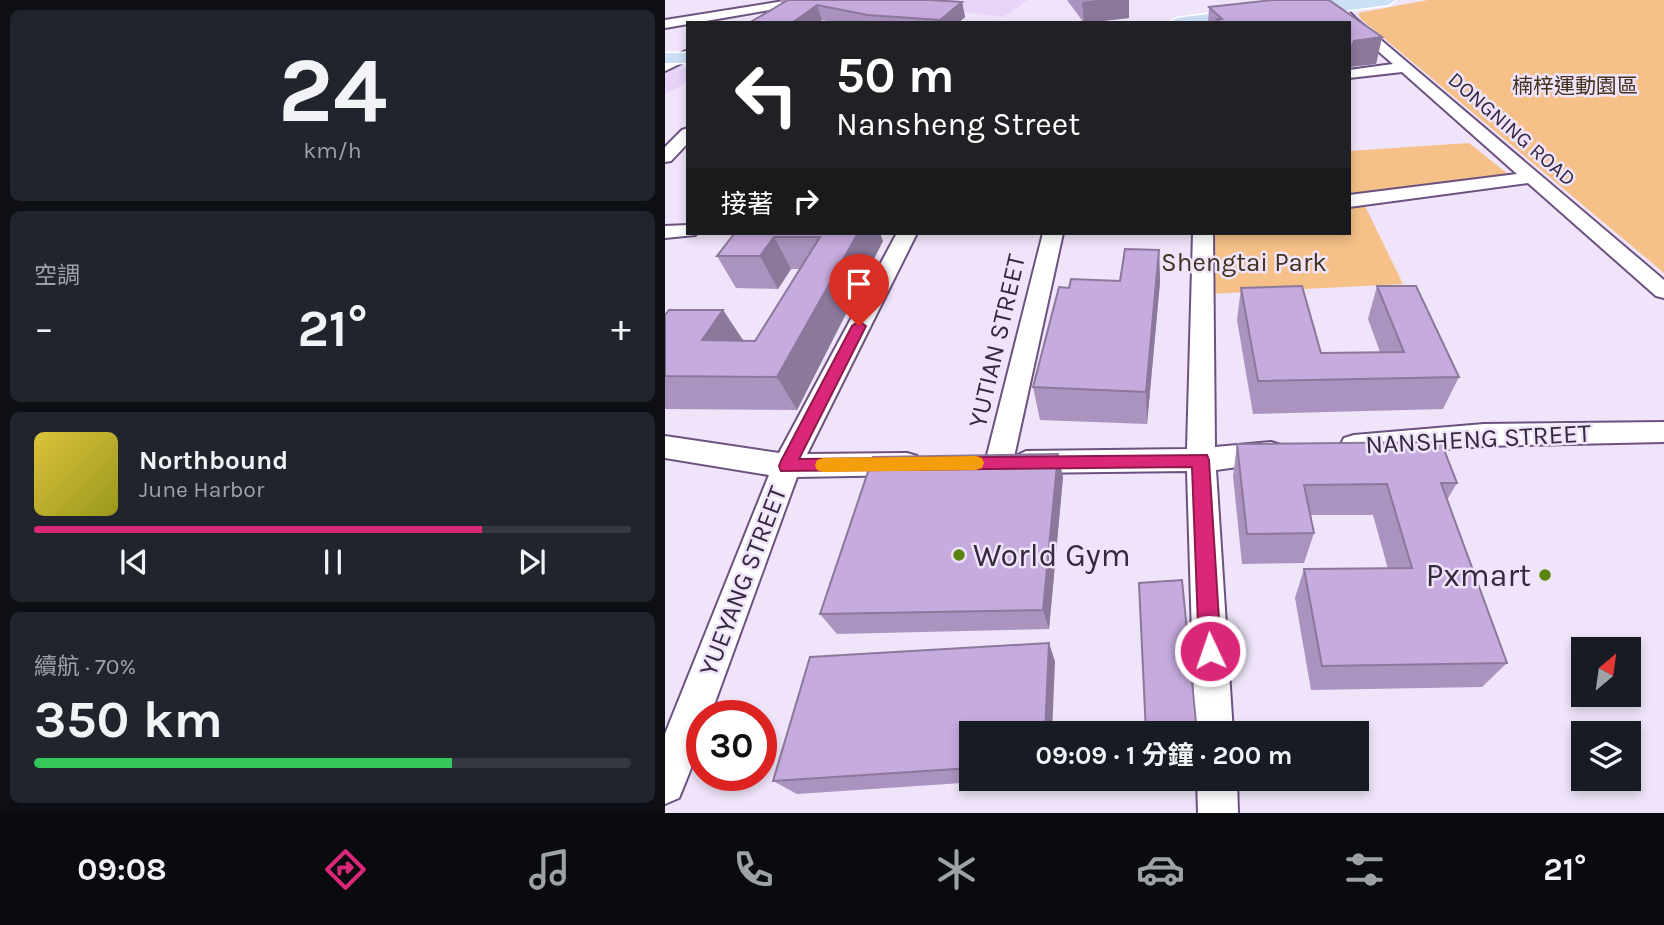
<!DOCTYPE html>
<html lang="zh-TW">
<meta charset="utf-8">
<style>
body{margin:0;font-family:Karla,"Noto Sans TC",sans-serif;background:#20242c;color:#f1f3f6;height:100vh;display:flex;flex-direction:column;font-size:26px;white-space:nowrap}
*{box-sizing:border-box;margin:0}
p{font-size:23px;color:#9ea1a6}
.icon{flex:none;width:38px;height:38px;fill:none;stroke:currentColor;stroke-width:2;stroke-linecap:round;stroke-linejoin:round}
.map{position:relative;flex:1;overflow:hidden}
.panel{display:flex;flex-direction:column;gap:10px;padding:10px;background:#0d0f14;width:665px}
.panel>*{flex:none}
.top-card{position:absolute;left:21px;top:21px;width:665px;height:214px;border-radius:0px;box-shadow:0 4px 10px #0003;background:#202124;color:#fff;overflow:hidden}
.needle{width:46px;rotate:29deg}
.buttons{position:absolute;left:906px;top:637px;display:grid;gap:14px}
.buttons a{display:grid;place-items:center;width:70px;height:70px;border-radius:0px;background:#171b24;box-shadow:0 4px 10px #0003;font-size:35px}
.speed{position:absolute;left:21px;top:700px;display:flex;gap:14px;font-size:35px;font-weight:700;text-align:center}
.speed>*{display:grid;place-content:center;width:91px;height:91px;border-radius:50%;background:#171b24;box-shadow:0 4px 10px #0003;line-height:1}
.speed .limit{border:10px solid #d22;background:#fff;color:#111}
.pin{position:absolute;display:grid;place-items:center;width:60px;height:60px;color:#fff;margin:-72px -30px;border-radius:50% 50% 50% 0;rotate:-45deg;box-shadow:0 0 7px #0007}
.pin .icon{rotate:45deg}
.me{position:absolute;width:77px;margin:-38px;rotate:357deg;stroke-linejoin:round;filter:drop-shadow(0 0 5px #0008)}
.turn{display:flex;align-items:center;gap:24px;height:147px;padding:0 35px;font-size:32px}
.turn .icon{width:91px;height:91px;stroke-width:2.5}
.turn b{display:block;font-size:49px;line-height:60px}
.then{display:flex;align-items:center;height:66px;padding:0 35px;background:#0003;gap:14px;font-size:26px}
.big{font-size:52px;font-weight:700;line-height:1.1}
.panel .card{flex:1;display:flex;flex-direction:column;justify-content:center;gap:10px;min-width:0;padding:0 24px;border-radius:10px;background:#20242c}
.panel .dial{align-items:center;gap:0}
.dial b{font-size:91px;line-height:1}
.song{display:flex;align-items:center;gap:21px}
.cover{width:84px;height:84px;border-radius:10px;background:linear-gradient(135deg,hsl(50 70% 55%),hsl(60 70% 35%))}
.played{height:7px;border-radius:4px;background:linear-gradient(90deg,#db2777 75%,#363941 75%)}
.keys{display:flex;justify-content:space-around;direction:ltr}
.heat{display:flex;justify-content:space-between;align-items:center;font-size:38px;direction:ltr}
.charge{height:10px;border-radius:5px;background:linear-gradient(90deg,#34c759 70%,#363941 0)}
.trip{position:absolute;left:294px;top:721px;width:410px;height:70px;border-radius:0px;background:#171b24;box-shadow:0 4px 10px #0003;font-weight:700;line-height:70px;text-align:center}
.menu{display:flex;height:112px;justify-content:space-around;align-items:center;background:#090b0e;color:#9ea1a6}
.menu .icon{width:49px;height:49px}
.menu .active{color:#db2777}
.menu b{font-size:32px;color:#f1f3f6}
main{display:flex;flex:1;min-height:0}
.map>svg:first-child{display:block}
.built{fill:#e7d4f8}
.green{fill:#f5c188}
.lines{fill:none;stroke-linecap:round;stroke-linejoin:round}
.minor-casing{stroke:#6c5280;stroke-width:4}
.major-casing{stroke:#fff;stroke-width:3}
.minor{fill:#fff;fill-rule:evenodd}
.major{fill:#cbe0f5;fill-rule:evenodd}
.wall{fill:#aa93bf}
.shaded-wall{fill:#8b789b}
.building{fill:#c6abde;stroke:#8b789b;stroke-width:2}
.route{fill:#db2777;stroke:#8e194d;stroke-width:2}
.slow{fill:#f59e0b}
.poi-dot{fill:#5a8510;stroke:#efe4f9;stroke-width:2.5}
.labels{text-anchor:middle;dominant-baseline:central;stroke-width:5;stroke-linejoin:round;paint-order:stroke}
.far-park-label{font-size:21px;fill:#44331f;stroke:#efe4f9}
.far-street-label{font-size:21px;fill:#352a3f;stroke:#efe4f9}
.park-label{font-size:26px;fill:#44331f;stroke:#efe4f9}
.street-label{font-size:26px;fill:#352a3f;stroke:#efe4f9}
.near-poi-label{font-size:32px;fill:#352a3f;stroke:#efe4f9;text-anchor:start}
</style>
<main>
<section class="panel">
<div class="card dial"><b>24</b><p>km/h</p></div>
<div class="card"><p>空調</p>
<div class="heat"><a>−</a><b class="big">21°</b><a>+</a></div>
</div>
<div class="card">
<div class="song"><i class="cover"></i><div><b>Northbound</b><p>June Harbor</p></div></div>
<div class="played"></div>
<div class="keys"><svg class="icon" aria-label="previous" viewBox="0 0 24 24"><path d="M18 5L8 12l10 7zM5 5v14"/></svg><svg class="icon" aria-label="pause" viewBox="0 0 24 24"><path d="M8 5v14M16 5v14"/></svg><svg class="icon" aria-label="next" viewBox="0 0 24 24"><path d="M6 5l10 7-10 7zM19 5v14"/></svg></div>
</div>
<div class="card"><p>續航 · 70%</p><b class="big">350 km</b><div class="charge"></div></div>
</section>
<div class="map">
<svg width="999" height="813" viewBox="0 0 999 813">
<rect width="100%" height="100%" fill="#efe4f9"/>
<g class="built">
<path d="M 211,0 L 363,0 L 338,17 Z"/>
<path d="M 23,67 L 23,82 L 0,94 L 0,68 Z"/>
</g>
<g class="green">
<path d="M 763,0 L 999,0 L 999,273 L 696,19 L 693,13 Z"/>
<path d="M 804,143 L 848,178 L 684,200 L 684,151 Z"/>
<path d="M 700,206 L 738,284 L 543,294 L 543,233 L 684,233 L 684,208 Z"/>
</g>
<g class="lines">
<defs>
<g id="minor">
<path d="M 125,0 L 140,2 L 134,5 L 0,28 L 0,20 Z"/>
<path d="M 660,0 L 672,0 L 690,18 L 999,280 L 999,298 L 991,296 L 863,183 L 684,207 L 684,195 L 852,174 L 737,72 L 684,78 L 684,70 L 728,64 L 684,26 L 684,23 L 681,23 Z"/>
<path d="M 23,50 L 23,60 L 0,71 L 0,61 Z"/>
<path d="M 23,128 L 23,143 L 6,161 L 0,162 L 0,147 L 17,130 Z"/>
<path d="M 23,225 L 23,233 L 32,233 L 30,235 L 0,238 L 0,226 Z"/>
<path d="M 232,233 L 252,233 L 142,454 L 242,453 L 252,456 L 256,464 L 252,472 L 242,475 L 132,477 L 45,716 L 37,716 C 37,745 25,771 14,798 L 0,804 L 0,734 L 104,475 L 0,458 L 0,436 L 114,453 Z"/>
<path d="M 378,233 L 398,233 L 349,457 L 361,451 L 522,449 L 528,233 L 548,233 L 550,447 L 606,442 L 616,445 L 620,453 L 616,461 L 551,470 L 568,733 L 530,733 L 522,471 L 361,473 L 351,470 L 348,464 L 344,471 L 334,474 L 324,471 L 320,463 Z"/>
<path d="M 999,422 L 999,442 L 819,446 L 689,457 L 679,454 L 675,446 L 679,438 L 689,435 L 819,424 Z"/>
<path d="M 532,779 L 572,779 L 573,813 L 533,813 Z"/>
</g>
<g id="major">
<path d="M 650,0 L 731,0 L 723,5 L 663,13 L 656,9 L 550,23 L 504,23 L 512,18 Z"/>
<rect x="0" y="53" width="23" height="10"/>
</g>
</defs>
<use href="#minor" class="minor-casing"/>
<use href="#major" class="major-casing"/>
<use href="#minor" class="minor"/>
<use href="#major" class="major"/>
</g>
<g class="wall">
<path d="M 115,0 L 266,0 L 297,2 L 300,17 L 293,23 L 170,23 L 157,20 L 154,23 L 84,23 L 117,4 Z"/>
<path d="M 402,0 L 464,0 L 464,18 L 419,23 Z"/>
<path d="M 608,0 L 664,0 L 717,37 L 711,64 L 684,67 L 684,23 L 543,23 L 544,7 Z"/>
<path d="M 81,233 L 218,241 L 132,410 L 0,409 L 0,315 L 58,310 L 78,341 L 90,341 L 135,269 L 126,269 L 113,289 L 71,288 L 52,256 Z"/>
<path d="M 494,250 L 495,282 L 482,424 L 375,420 L 368,387 L 404,288 L 455,281 Z"/>
<path d="M 712,286 L 794,377 L 778,409 L 588,414 L 572,320 L 576,288 L 656,353 L 715,352 L 703,319 Z"/>
<path d="M 572,444 L 792,483 L 782,500 L 842,663 L 817,687 L 646,690 L 630,598 L 639,569 L 723,569 L 708,515 L 645,515 L 649,533 L 639,563 L 577,564 L 568,476 Z"/>
<path d="M 398,477 L 384,629 L 172,634 L 155,614 Z"/>
<path d="M 384,643 L 390,662 L 306,733 L 306,779 L 357,779 L 132,794 L 108,781 Z"/>
</g>
<g class="shaded-wall">
<path d="M 432,0 L 464,0 L 464,18 L 419,23 L 417,2 Z"/>
<path d="M 297,2 L 300,17 L 293,23 L 276,23 L 275,20 Z"/>
<path d="M 152,5 L 157,20 L 154,23 L 127,23 Z"/>
<path d="M 717,37 L 711,64 L 684,67 L 684,46 L 689,41 Z"/>
<path d="M 193,233 L 215,233 L 218,241 L 132,410 L 112,377 Z"/>
<path d="M 109,237 L 126,269 L 113,289 L 95,256 Z"/>
<path d="M 494,250 L 495,282 L 482,424 L 481,392 Z"/>
<path d="M 58,310 L 80,343 L 37,340 Z"/>
<path d="M 393,454 L 398,477 L 384,629 L 378,610 Z"/>
<path d="M 384,643 L 390,662 L 387,733 L 380,733 Z"/>
</g>
<g class="building">
<path d="M 123,0 L 266,0 L 297,2 L 275,20 L 203,15 L 152,5 L 127,23 L 84,23 Z"/>
<path d="M 608,0 L 664,0 L 717,37 L 689,41 L 687,46 L 684,46 L 684,23 L 556,23 L 552,19 L 557,19 L 544,7 Z"/>
<path d="M 81,233 L 193,233 L 112,377 L 0,376 L 0,315 L 4,310 L 58,310 L 37,340 L 90,341 L 155,237 L 109,237 L 95,256 L 52,256 L 69,234 L 80,234 Z"/>
<path d="M 460,249 L 494,250 L 481,392 L 368,387 L 394,287 L 404,288 L 406,279 L 455,281 Z"/>
<path d="M 637,286 L 656,353 L 739,352 L 712,286 L 751,286 L 794,377 L 593,381 L 576,288 Z"/>
<path d="M 776,442 L 792,483 L 776,483 L 842,663 L 657,666 L 639,569 L 747,568 L 722,484 L 639,485 L 649,533 L 582,534 L 572,444 Z"/>
<path d="M 393,454 L 378,610 L 155,614 L 208,457 Z"/>
<path d="M 517,580 L 532,733 L 481,733 L 474,583 Z"/>
<path d="M 384,643 L 380,733 L 306,733 L 306,768 L 108,781 L 145,657 Z"/>
</g>
<path class="route" d="M 194,321 L 201,326 L 134,459 L 542,455 L 544,460 L 556,651 L 553,659 L 545,662 L 538,659 L 534,651 L 527,467 L 116,471 L 114,466 L 116,461 L 187,326 Z"/>
<path class="slow" d="M 311,456 L 317,458 L 319,463 L 317,468 L 311,470 L 158,472 L 152,470 L 150,465 L 152,460 L 158,458 Z"/>
<g class="poi-dot">
<circle cx="294" cy="555" r="7"/>
<circle cx="880" cy="575" r="7"/>
</g>
<g class="labels">
<g class="far-park-label">
<text x="910" y="86">楠梓運動園區</text>
</g>
<g class="far-street-label">
<text transform="translate(847 129) rotate(41)">DONGNING ROAD</text>
</g>
<g class="park-label">
<text x="579" y="262">Shengtai Park</text>
</g>
<g class="street-label">
<text transform="translate(332 341) rotate(-77)">YUTIAN STREET</text>
<text transform="translate(813 439) rotate(-3)">NANSHENG STREET</text>
<text transform="translate(78 581) rotate(-69)">YUEYANG STREET</text>
</g>
<g class="near-poi-label">
<text x="308" y="555">World Gym</text>
<text x="866" y="575" text-anchor="end">Pxmart</text>
</g>
</g>
</svg>
<div class="buttons">
<a><svg class="needle" viewBox="-14 -14 28 28"><path d="M0-13l5 13h-10z" fill="#e53935"/><path d="M0 13l5-13h-10z" fill="#9ea1a6"/></svg></a>
<a><svg class="icon" aria-label="layers" viewBox="0 0 24 24"><path d="M12 4l9 5-9 5-9-5zM3 14l9 5 9-5"/></svg></a>
</div>
<div class="speed"><div class="limit">30</div></div>
<div class="pin" style="left:194px;top:326px;background:#d93025"><svg class="icon" aria-label="arrive" viewBox="0 0 24 24"><path d="M6 21V4h12l-3 4 3 4H6"/></svg></div>
<svg class="me" style="left:545px;top:651px" viewBox="-20 -20 40 40"><circle r="17" fill="#db2777" stroke="#fff" stroke-width="3"/><path d="M0-11L8 9 0 5-8 9z" fill="#fff"/></svg>
<div class="trip">09:09 · 1 分鐘 · 200 m</div>
<div class="top-card">
<div class="turn"><svg class="icon" aria-label="left" viewBox="0 0 24 24"><path d="M17 20v-9H6M10 6l-5 5 5 5"/></svg><div><b>50 m</b>Nansheng Street</div></div>
<div class="then">接著<svg class="icon" aria-label="right" viewBox="0 0 24 24"><path d="M7 20v-9h11M14 6l5 5-5 5"/></svg></div>
</div>
</div>
</main>
<nav class="menu">
<b>09:08</b>
<svg class="icon active" aria-label="directions" viewBox="0 0 24 24"><path d="M12 3l9 9-9 9-9-9zM9 14v-3h6M13 9l2 2-2 2"/></svg>
<svg class="icon" aria-label="music" viewBox="0 0 24 24"><path d="M9 18V5l10-2v13"/><circle cx="6" cy="18" r="3"/><circle cx="16" cy="16" r="3"/></svg>
<svg class="icon" aria-label="phone" viewBox="0 0 24 24"><path d="M5 4h4l2 5-3 2q2 4 5 5l2-3 5 2v4C11 20 4 13 5 4z"/></svg>
<svg class="icon" aria-label="climate" viewBox="0 0 24 24"><path d="M12 3v18M4 7l16 10M4 17L20 7"/></svg>
<svg class="icon" aria-label="car" viewBox="0 0 24 24"><path d="M5 17H2v-5l4-1 3-4h7l3 4 3 1v5h-3M9 17h6M6 11h13"/><circle cx="7" cy="17" r="2"/><circle cx="17" cy="17" r="2"/></svg>
<svg class="icon" aria-label="filters" viewBox="0 0 24 24"><path d="M4 7h16M4 17h16"/><circle cx="9" cy="7" r="2"/><circle cx="15" cy="17" r="2"/></svg>
<b>21°</b>
</nav>
